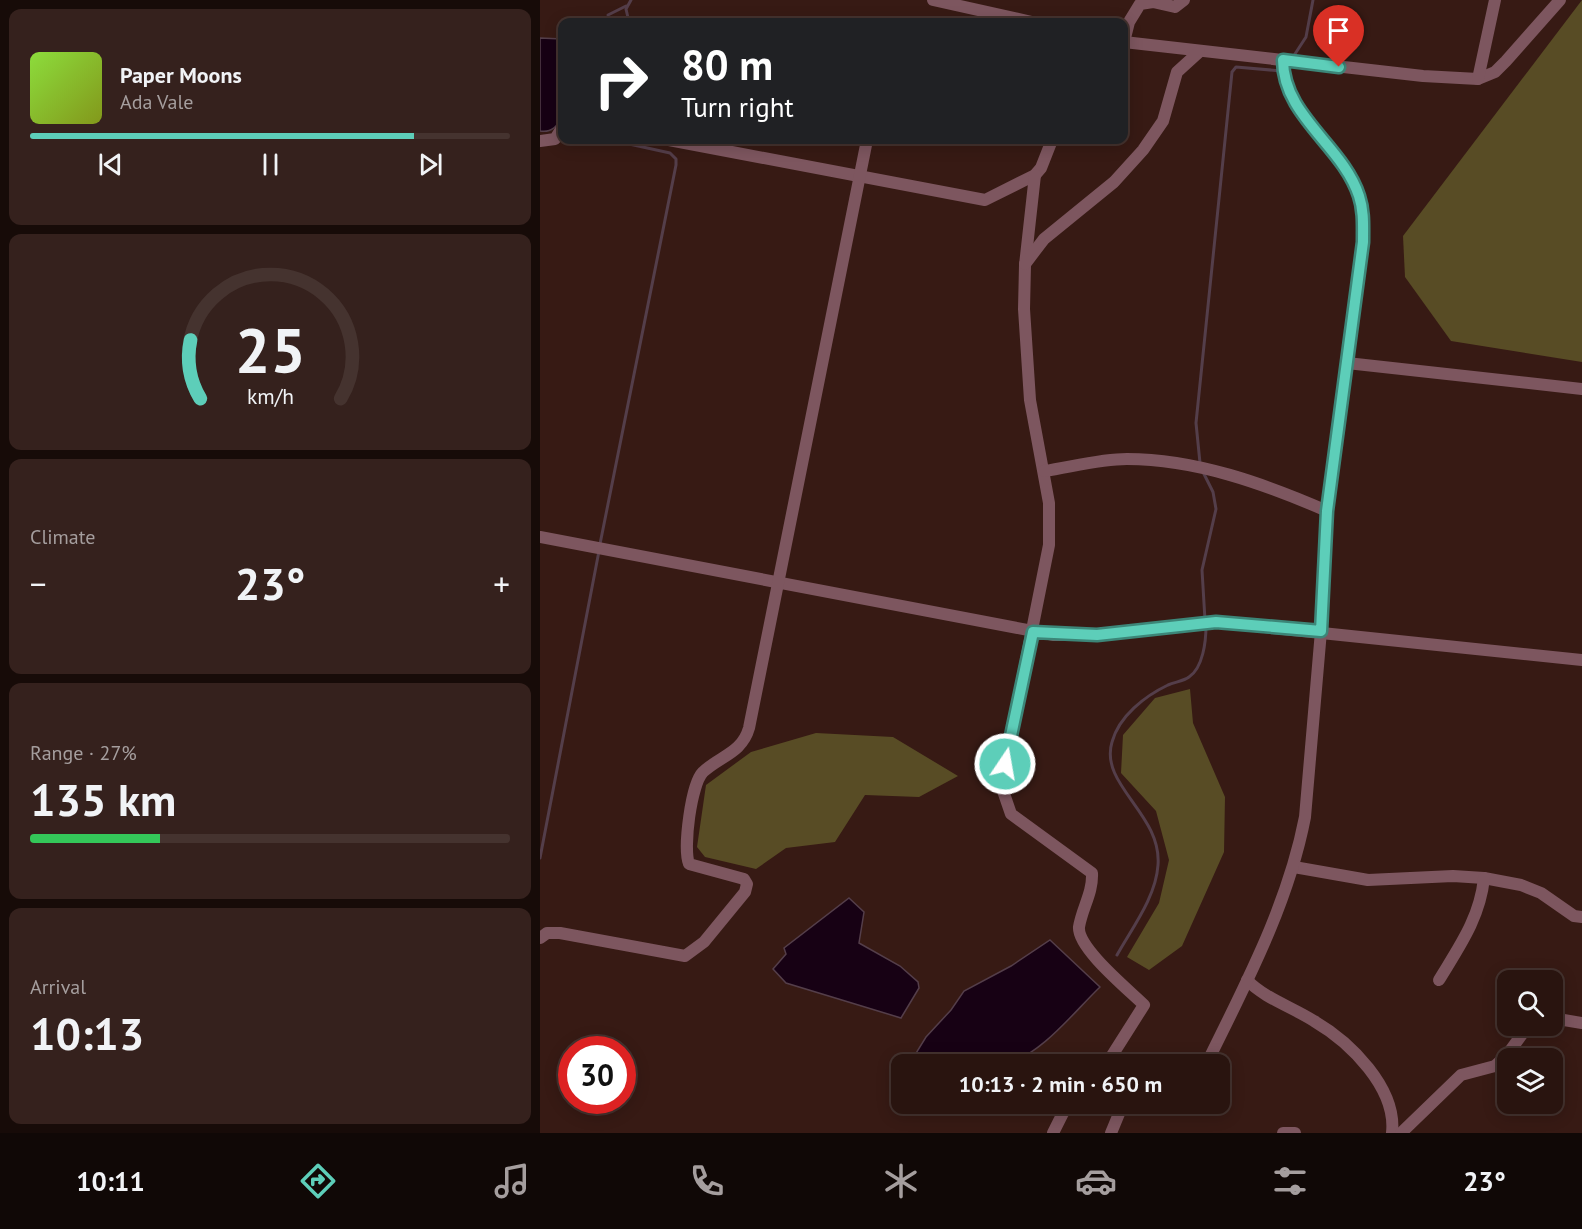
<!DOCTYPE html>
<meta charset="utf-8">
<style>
body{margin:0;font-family:"PT Sans",sans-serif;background:#35211d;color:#f1f3f6;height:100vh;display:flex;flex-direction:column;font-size:22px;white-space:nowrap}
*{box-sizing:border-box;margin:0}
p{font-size:20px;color:#a59e9e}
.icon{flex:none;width:33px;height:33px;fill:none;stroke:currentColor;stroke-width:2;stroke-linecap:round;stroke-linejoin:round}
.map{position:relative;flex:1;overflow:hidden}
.panel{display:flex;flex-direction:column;gap:9px;padding:9px;background:#170b08;width:540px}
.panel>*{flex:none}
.hud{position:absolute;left:18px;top:18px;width:570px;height:126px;border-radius:12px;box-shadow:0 3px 15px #0003,0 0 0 2px #45332f;background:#202124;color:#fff;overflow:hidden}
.buttons{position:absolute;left:957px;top:970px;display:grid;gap:12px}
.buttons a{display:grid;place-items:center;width:66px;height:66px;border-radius:12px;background:#29140f;box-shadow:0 3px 15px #0003,0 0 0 2px #45332f;font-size:30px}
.speed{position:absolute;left:18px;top:1036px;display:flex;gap:12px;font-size:30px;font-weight:700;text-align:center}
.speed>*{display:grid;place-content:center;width:78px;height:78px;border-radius:50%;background:#29140f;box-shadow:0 3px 15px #0003,0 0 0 2px #45332f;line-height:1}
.speed .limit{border:9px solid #d22;background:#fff;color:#111}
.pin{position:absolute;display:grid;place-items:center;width:51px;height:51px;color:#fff;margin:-62px -26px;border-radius:50% 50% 50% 0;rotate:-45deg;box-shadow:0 0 6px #0007}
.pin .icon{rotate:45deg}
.me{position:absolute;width:66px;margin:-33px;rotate:12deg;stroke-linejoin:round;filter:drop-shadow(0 0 4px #0008)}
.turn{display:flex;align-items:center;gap:21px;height:126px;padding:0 24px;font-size:27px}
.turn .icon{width:78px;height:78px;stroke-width:2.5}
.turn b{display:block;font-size:42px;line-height:51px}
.big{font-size:45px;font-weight:600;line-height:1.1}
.panel .card{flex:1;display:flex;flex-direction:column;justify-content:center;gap:9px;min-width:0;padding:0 21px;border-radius:12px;background:#35211d}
.panel .dial{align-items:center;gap:0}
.dial svg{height:156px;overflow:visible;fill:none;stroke:#45332f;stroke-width:7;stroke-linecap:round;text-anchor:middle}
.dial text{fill:#f1f3f6;stroke:none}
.song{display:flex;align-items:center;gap:18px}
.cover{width:72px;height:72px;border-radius:9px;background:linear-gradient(135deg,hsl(90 70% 55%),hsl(70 70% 35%))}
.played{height:6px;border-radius:3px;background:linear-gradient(90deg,#5dceb9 80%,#45332f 80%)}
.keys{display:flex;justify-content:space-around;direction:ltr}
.heat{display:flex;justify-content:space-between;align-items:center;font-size:33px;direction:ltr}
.charge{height:9px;border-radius:4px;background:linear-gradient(90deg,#34c759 27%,#45332f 0)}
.trip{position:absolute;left:351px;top:1054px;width:339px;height:60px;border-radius:12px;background:#29140f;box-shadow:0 3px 15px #0003,0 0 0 2px #45332f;font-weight:600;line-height:60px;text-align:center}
.dock{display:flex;height:96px;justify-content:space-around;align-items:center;background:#100806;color:#a59e9e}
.dock .icon{width:42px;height:42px}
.dock .selected{color:#5dceb9}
.dock b{font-size:27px;color:#f1f3f6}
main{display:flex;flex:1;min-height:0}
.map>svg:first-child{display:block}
.forest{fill:#584c25}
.water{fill:#170114;stroke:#543e4a;stroke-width:1.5}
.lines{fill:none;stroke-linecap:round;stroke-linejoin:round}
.stream{stroke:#543e4a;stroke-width:3}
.street{stroke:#7d565f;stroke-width:12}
.route-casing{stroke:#3c8678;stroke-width:15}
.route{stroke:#5dceb9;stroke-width:10}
</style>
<main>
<section class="panel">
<div class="card">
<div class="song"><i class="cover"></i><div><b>Paper Moons</b><p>Ada Vale</p></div></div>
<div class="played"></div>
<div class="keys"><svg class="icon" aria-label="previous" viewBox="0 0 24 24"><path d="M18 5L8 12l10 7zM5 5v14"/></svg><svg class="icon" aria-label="pause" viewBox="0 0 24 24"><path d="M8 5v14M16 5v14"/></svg><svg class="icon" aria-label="next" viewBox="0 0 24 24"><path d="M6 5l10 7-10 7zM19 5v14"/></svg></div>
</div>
<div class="card dial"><svg viewBox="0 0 100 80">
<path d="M14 69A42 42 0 1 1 86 69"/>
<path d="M14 69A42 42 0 0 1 9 39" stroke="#5dceb9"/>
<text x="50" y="56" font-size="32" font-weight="700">25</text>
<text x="50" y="72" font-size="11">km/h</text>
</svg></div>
<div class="card"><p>Climate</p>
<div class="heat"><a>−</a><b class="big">23°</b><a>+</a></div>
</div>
<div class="card"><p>Range · 27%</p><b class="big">135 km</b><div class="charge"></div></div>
<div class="card"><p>Arrival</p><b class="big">10:13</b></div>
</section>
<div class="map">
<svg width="1042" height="1133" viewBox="0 0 1042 1133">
<rect width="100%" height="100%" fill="#371a14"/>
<g class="forest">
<path d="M 1042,0 L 1042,362 L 911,341 L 865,277 L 863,236 Z"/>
<path d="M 650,689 L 653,723 L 685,797 L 684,852 L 642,946 L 609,970 L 587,957 L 619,903 L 629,860 L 616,811 L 581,773 L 583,735 L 615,698 Z"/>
<path d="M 276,733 L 353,737 L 418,776 L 379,797 L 325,795 L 295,842 L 246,848 L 216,869 L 165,857 L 157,847 L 166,785 L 211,752 Z"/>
</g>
<g class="water">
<path d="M 0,38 L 22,39 L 22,117 C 17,126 12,133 0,131 Z"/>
<path d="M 309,898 L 324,912 L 319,943 L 360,966 L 378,982 L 379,988 L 361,1018 L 246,983 L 233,969 L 246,954 L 244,948 Z"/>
<path d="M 510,940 L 560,987 C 532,1014 503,1053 465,1065 L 372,1065 L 373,1058 L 386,1037 L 411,1010 L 424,991 L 471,966 Z"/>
</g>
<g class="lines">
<g class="stream">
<path d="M 68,15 L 86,6"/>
<path d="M 89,22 L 86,9 L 91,0"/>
<path d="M 753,57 L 766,37 L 773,0"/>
<path d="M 660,463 L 656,423 L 692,72 L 696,67 L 742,71"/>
<path d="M 663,472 L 673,492 L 676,509 L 662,570 L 665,620"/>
<path d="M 60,544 L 136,165 L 136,159 L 130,153 L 71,140"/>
<path d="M 0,858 L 59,551"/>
<path d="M 577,955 C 592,928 616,897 618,865 C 622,814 559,785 572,742 C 579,716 605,696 628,685 C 635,682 644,681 649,677 C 663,668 666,641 666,626"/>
</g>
<g class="street">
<path d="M 393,0 L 492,22"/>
<path d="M 584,42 L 883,76 L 938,79 L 955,72 L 966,61 L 1020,0"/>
<path d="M 584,42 L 589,22 L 600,4 L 613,2 L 635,7 L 644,0"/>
<path d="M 938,79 L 955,0"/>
<path d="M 129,140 L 445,200 L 495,175 L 501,168 L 512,140"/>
<path d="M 0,141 L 15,139 L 22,128"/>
<path d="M 495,175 L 485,265 L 484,309 L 490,400 L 509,503 L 509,545 L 461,785 L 471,814 L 552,873 C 553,893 542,908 539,927 C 537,948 589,990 604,1005 L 566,1065"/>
<path d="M 485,264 L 504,239 L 574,182 L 603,150 L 623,121 L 637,72 L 659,52"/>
<path d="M 807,363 L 1042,389"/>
<path d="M 504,471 C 531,467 560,459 587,459 C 656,459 725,484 787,511"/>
<path d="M 0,537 L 514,635 L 557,635 L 676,622 L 1042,660"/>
<path d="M 754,867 L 828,880 L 913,876 L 944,878 L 981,885 L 1001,893 L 1034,916 L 1042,917"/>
<path d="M 0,938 L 7,933 L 20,933 L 145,956 L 164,942 L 205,892 L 207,884 L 204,879 L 149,864 C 143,848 151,784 163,772 C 180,756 202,753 209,728 L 327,140"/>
<path d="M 707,980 C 724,998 754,1008 774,1021 C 810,1042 857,1088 852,1133"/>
<path d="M 899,980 C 919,947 940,918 944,878"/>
<path d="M 1012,1018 L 1042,1023"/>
<path d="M 666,1065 C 705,985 748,905 765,817 L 781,631 L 787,511 L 823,242 C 823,227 825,211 819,196 C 802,146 743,116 743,60"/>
<path d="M 513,1133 L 523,1113 L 532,1104"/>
<path d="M 571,1133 L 583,1104"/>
<path d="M 743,1133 L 755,1133"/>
<path d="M 861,1133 L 921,1075 L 955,1066 L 967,1055 L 988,1026"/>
</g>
</g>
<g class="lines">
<defs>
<path id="route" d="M 465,764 L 493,632 L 557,635 L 676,622 L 781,631 L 787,511 L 823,242 C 823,226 824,211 819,196 C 803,146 743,116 743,60 L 799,67"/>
</defs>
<use href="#route" class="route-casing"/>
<use href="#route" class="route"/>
</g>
</svg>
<div class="buttons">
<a><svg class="icon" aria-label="search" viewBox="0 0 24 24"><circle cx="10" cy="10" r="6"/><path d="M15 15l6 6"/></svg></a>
<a><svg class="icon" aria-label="layers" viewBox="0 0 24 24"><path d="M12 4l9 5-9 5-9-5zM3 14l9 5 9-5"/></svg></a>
</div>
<div class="speed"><div class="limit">30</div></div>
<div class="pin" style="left:799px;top:67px;background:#d93025"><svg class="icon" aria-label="arrive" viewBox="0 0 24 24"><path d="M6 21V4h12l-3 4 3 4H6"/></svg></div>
<svg class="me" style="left:465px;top:764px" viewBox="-20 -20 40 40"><circle r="17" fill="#5dceb9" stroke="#fff" stroke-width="3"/><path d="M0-11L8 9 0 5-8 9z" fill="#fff"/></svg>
<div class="trip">10:13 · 2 min · 650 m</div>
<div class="hud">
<div class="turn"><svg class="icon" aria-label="right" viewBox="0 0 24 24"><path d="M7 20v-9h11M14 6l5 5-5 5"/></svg><div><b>80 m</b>Turn right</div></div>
</div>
</div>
</main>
<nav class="dock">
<b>10:11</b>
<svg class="icon selected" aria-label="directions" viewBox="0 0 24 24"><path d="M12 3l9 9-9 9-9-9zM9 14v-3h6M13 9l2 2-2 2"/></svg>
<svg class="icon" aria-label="music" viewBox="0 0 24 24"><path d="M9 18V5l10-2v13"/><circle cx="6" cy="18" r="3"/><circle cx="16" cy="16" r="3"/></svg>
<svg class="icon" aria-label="phone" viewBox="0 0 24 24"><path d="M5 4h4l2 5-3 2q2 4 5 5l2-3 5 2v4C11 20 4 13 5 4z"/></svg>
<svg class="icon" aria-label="climate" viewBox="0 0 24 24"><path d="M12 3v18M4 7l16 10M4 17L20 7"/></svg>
<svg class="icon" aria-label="car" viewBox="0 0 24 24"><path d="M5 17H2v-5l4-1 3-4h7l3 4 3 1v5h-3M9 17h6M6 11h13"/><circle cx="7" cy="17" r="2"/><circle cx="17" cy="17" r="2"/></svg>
<svg class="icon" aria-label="filters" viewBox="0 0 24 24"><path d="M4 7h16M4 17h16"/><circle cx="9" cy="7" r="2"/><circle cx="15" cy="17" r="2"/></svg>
<b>23°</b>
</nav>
